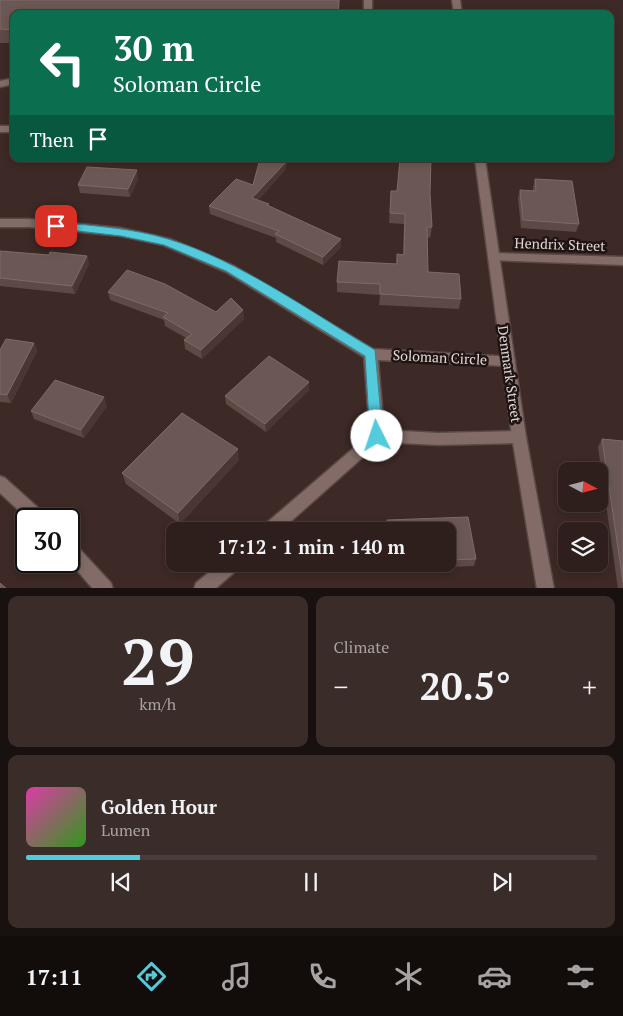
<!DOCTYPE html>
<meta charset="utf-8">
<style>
body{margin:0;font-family:"PT Serif",serif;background:#3a2c29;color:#f1f3f6;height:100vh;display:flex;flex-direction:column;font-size:19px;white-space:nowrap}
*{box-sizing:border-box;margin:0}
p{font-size:16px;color:#a7a2a3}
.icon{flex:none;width:28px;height:28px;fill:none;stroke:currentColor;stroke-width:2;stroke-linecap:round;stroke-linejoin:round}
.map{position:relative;height:588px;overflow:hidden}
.drawer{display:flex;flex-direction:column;gap:8px;padding:8px;background:#19110f;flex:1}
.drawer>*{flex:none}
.guide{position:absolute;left:10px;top:10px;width:604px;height:152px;border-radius:10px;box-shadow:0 2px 8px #0003,0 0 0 1px #493d3b;background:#0b6e4f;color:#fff;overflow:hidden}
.needle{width:32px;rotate:97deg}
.buttons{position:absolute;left:558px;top:462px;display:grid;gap:10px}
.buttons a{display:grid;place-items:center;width:50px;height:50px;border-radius:10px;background:#2e1f1c;box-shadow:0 2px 8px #0003,0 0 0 1px #493d3b;font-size:25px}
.speed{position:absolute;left:15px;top:508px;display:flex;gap:10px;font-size:25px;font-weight:700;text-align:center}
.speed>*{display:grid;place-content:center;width:65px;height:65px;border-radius:50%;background:#2e1f1c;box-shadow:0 2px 8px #0003,0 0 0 1px #493d3b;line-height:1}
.speed .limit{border:2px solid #111;border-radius:8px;background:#fff;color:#111}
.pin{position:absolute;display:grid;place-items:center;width:42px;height:42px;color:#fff;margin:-21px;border-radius:10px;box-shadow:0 2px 8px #0006}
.me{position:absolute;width:55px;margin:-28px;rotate:356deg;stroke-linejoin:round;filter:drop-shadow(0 0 4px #0008)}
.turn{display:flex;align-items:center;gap:18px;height:105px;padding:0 20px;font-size:22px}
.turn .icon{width:65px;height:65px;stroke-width:2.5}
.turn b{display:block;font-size:35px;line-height:42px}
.then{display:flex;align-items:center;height:48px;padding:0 20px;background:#0003;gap:10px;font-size:19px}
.big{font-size:38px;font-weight:700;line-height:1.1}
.drawer .card{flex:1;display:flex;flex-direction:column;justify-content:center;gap:8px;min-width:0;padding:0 18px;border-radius:10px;background:#3a2c29}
.drawer .dial{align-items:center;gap:0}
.dial b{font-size:65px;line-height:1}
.song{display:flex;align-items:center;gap:15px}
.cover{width:60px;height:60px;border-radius:8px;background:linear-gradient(135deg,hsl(320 70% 55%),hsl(110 70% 35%))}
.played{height:5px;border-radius:2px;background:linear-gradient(90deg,#54cadd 20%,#493d3b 20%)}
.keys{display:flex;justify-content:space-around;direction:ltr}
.heat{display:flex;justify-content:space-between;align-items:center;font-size:28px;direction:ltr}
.drawer .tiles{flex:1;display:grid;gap:8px;grid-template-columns:1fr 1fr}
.card:last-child{grid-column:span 2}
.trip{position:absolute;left:166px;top:522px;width:290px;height:50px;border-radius:10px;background:#2e1f1c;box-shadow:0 2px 8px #0003,0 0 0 1px #493d3b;font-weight:700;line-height:50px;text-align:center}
.menu{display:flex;height:80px;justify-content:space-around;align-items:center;background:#120c0b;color:#a7a2a3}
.menu .icon{width:35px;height:35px}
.menu .current{color:#54cadd}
.menu b{font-size:22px;color:#f1f3f6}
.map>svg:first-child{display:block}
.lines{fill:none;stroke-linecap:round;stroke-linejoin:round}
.service-casing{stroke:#594845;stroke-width:3}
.minor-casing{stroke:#594845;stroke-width:3}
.tertiary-casing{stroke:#594845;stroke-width:3}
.service{fill:#836c68;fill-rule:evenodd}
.minor{fill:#836c68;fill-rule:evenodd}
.tertiary{fill:#836c68;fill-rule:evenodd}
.wall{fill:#5d4945}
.shaded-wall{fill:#4a3632}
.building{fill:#6b5854;stroke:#7e6b68}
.route{fill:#54cadd;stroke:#378390}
.labels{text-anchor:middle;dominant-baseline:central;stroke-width:5;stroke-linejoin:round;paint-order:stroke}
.street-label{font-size:14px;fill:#e3d5d3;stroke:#1d1413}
</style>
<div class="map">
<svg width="623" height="589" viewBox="0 0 623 589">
<rect width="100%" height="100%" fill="#3d2925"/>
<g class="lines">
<defs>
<g id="service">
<rect x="364" y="0" width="8" height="14"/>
<path d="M 14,78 L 14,84 L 0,87 L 0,81 Z"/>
</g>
<g id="minor">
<rect x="0" y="126" width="14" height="6"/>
<path d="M 0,219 L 29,219 L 121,228 L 170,239 L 234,266 L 373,349 L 513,357 L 515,361 L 513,365 L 508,366 L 378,360 L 384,430 L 438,433 L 519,431 L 524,433 L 526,437 L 524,441 L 519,443 L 438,445 L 380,442 L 280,531 L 261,531 L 263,526 L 370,434 L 364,357 L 226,272 L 163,245 L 121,236 L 29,227 L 0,227 Z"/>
<path d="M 495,253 L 623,257 L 623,265 L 491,260 L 489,257 Z"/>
<path d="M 0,476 L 5,478 L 45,514 L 47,519 L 28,519 L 0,493 Z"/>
<path d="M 69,541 L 75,544 L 111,583 L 113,589 L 93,589 L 69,561 Z"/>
<path d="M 219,564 L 239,564 L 237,570 L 215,589 L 194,589 L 196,583 Z"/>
</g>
<g id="tertiary">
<path d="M 452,0 L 460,0 L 462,14 L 454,14 Z"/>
<path d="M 475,159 L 485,159 L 526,437 L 554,589 L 537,589 L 512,437 Z"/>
</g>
</defs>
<use href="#service" class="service-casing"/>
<use href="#minor" class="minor-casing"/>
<use href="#tertiary" class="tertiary-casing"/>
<use href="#service" class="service"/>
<use href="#minor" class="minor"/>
<use href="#tertiary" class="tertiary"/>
</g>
<g class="wall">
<path d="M 0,0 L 340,0 L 339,14 L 14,14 L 14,43 L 0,43 Z"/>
<path d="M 260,159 L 288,159 L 285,170 L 258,200 L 341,247 L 323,265 L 276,242 L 276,238 L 210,214 L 209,206 L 253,185 Z"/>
<path d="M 138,179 L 130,197 L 80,193 L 78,185 Z"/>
<path d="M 535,179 L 579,224 L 576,232 L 521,228 L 518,198 L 520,190 L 533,191 L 533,187 Z"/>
<path d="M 391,191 L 430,193 L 432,227 L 430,238 L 427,237 L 428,272 L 461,299 L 459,309 L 379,305 L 380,295 L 337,292 L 337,282 L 396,264 L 397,254 L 403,255 L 404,224 L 389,223 Z"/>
<path d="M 0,251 L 49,255 L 87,256 L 89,264 L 75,294 L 0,286 Z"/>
<path d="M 108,292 L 216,312 L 243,310 L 244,319 L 202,359 L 185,349 L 184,340 L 186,338 L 165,326 L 164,320 L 110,300 Z"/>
<path d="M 34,343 L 37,351 L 11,403 L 0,402 L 0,350 Z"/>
<path d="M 309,390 L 266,432 L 226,404 L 225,396 Z"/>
<path d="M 107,406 L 84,438 L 34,419 L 31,411 Z"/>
<path d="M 602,439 L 623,441 L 623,589 L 618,589 L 598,447 Z"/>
<path d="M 239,460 L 180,524 L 126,484 L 122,473 Z"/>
<path d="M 468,517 L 476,559 L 474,566 L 391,569 L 390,564 L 448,564 L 448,531 L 387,531 L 386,527 L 387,520 Z"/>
</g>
<g class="shaded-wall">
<path d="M 339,0 L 340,0 L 339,14 L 338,14 Z"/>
<path d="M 286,159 L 288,159 L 285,170 L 252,206 L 252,198 Z"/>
<path d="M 137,170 L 138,179 L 130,197 L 128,189 Z"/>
<path d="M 341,239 L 341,247 L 323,265 L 323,257 Z"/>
<path d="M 87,256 L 89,264 L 75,294 L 72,286 Z"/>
<path d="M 243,310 L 244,319 L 202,359 L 201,350 Z"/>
<path d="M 34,343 L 37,351 L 11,403 L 7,395 Z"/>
<path d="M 309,382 L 309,390 L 266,432 L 265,424 Z"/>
<path d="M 104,397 L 107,406 L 84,438 L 81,430 Z"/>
<path d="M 238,449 L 239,460 L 180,524 L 178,513 Z"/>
</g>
<g class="building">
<path d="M 0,0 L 339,0 L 338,14 L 14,14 L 14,30 L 0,29 Z"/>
<path d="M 260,159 L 286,159 L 285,163 L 252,198 L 269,204 L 267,205 L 341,239 L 323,257 L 275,234 L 279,231 L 209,206 L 236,179 L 253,185 Z"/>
<path d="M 400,159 L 431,159 L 430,193 L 432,227 L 427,227 L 428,272 L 459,274 L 461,299 L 380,294 L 380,284 L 337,282 L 339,261 L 397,264 L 397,254 L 404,255 L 405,214 L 390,213 L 391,191 L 397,191 Z"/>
<path d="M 87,167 L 137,170 L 128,189 L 78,185 Z"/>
<path d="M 535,179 L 572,181 L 579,224 L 523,220 L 520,190 L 536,191 Z"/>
<path d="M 0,251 L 49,255 L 50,252 L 87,256 L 72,286 L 0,278 Z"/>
<path d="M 127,270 L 165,284 L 216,312 L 231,298 L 243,310 L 201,350 L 184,340 L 192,334 L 163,317 L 168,313 L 108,292 Z"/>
<path d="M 6,339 L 34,343 L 7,395 L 0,394 L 0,350 Z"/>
<path d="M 269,356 L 309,382 L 265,424 L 225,396 Z"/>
<path d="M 55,380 L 104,397 L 81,430 L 31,411 Z"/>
<path d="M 182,413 L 238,449 L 178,513 L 122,473 Z"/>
<path d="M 602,439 L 623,441 L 623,582 Z"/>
<path d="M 468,517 L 476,559 L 448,560 L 448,531 L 389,531 L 387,520 Z"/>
<path d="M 0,583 L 7,589 L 0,589 Z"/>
</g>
<path class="route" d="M 56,222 C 94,226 132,228 168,239 C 239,260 312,313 375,350 L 383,436 L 381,440 L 377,441 L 372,440 L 370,436 L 365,356 L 226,271 L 164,245 L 121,236 L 52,228 L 51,226 L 52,223 Z"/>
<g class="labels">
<g class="street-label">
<text transform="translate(560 244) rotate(2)">Hendrix Street</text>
<text transform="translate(440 357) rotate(3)">Soloman Circle</text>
<text transform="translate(510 374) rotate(82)">Denmark Street</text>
</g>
</g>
</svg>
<div class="buttons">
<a><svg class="needle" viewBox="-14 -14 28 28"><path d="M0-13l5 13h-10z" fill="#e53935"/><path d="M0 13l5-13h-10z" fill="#a7a2a3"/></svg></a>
<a><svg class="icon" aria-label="layers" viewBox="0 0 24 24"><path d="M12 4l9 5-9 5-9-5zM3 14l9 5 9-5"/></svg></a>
</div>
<div class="speed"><div class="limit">30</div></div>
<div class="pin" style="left:56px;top:226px;background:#d93025"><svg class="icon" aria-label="arrive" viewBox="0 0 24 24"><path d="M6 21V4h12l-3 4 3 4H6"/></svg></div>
<svg class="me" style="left:377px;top:436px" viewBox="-20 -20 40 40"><circle r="19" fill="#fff"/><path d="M0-13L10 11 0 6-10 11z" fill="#54cadd"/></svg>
<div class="trip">17:12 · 1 min · 140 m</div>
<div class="guide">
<div class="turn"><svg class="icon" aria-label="left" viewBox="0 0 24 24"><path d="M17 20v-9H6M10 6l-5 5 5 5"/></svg><div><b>30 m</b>Soloman Circle</div></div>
<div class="then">Then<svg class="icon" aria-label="arrive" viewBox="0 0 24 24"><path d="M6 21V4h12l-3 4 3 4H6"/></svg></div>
</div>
</div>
<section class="drawer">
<div class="tiles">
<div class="card dial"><b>29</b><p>km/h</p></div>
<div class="card"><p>Climate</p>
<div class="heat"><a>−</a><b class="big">20.5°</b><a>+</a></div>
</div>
<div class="card">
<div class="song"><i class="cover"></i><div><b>Golden Hour</b><p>Lumen</p></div></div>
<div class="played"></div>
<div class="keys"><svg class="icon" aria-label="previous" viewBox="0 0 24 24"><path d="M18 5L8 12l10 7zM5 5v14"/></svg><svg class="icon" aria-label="pause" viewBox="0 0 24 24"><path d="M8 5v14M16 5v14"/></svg><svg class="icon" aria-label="next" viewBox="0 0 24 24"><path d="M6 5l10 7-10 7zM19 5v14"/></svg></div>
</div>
</div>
</section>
<nav class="menu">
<b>17:11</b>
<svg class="icon current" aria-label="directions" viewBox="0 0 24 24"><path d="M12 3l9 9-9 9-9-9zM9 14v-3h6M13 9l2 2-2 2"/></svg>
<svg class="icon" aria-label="music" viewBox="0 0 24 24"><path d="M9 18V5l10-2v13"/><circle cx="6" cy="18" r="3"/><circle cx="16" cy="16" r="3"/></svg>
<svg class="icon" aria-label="phone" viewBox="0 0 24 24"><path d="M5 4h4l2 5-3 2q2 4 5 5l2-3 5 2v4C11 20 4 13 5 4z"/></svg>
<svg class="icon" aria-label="climate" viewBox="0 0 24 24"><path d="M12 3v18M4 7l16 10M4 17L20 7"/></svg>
<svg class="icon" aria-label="car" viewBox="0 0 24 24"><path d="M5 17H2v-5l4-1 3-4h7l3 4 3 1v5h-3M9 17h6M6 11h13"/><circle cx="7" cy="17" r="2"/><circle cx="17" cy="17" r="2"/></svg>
<svg class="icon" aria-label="filters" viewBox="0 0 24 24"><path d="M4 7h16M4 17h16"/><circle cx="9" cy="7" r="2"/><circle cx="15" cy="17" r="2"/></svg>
</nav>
